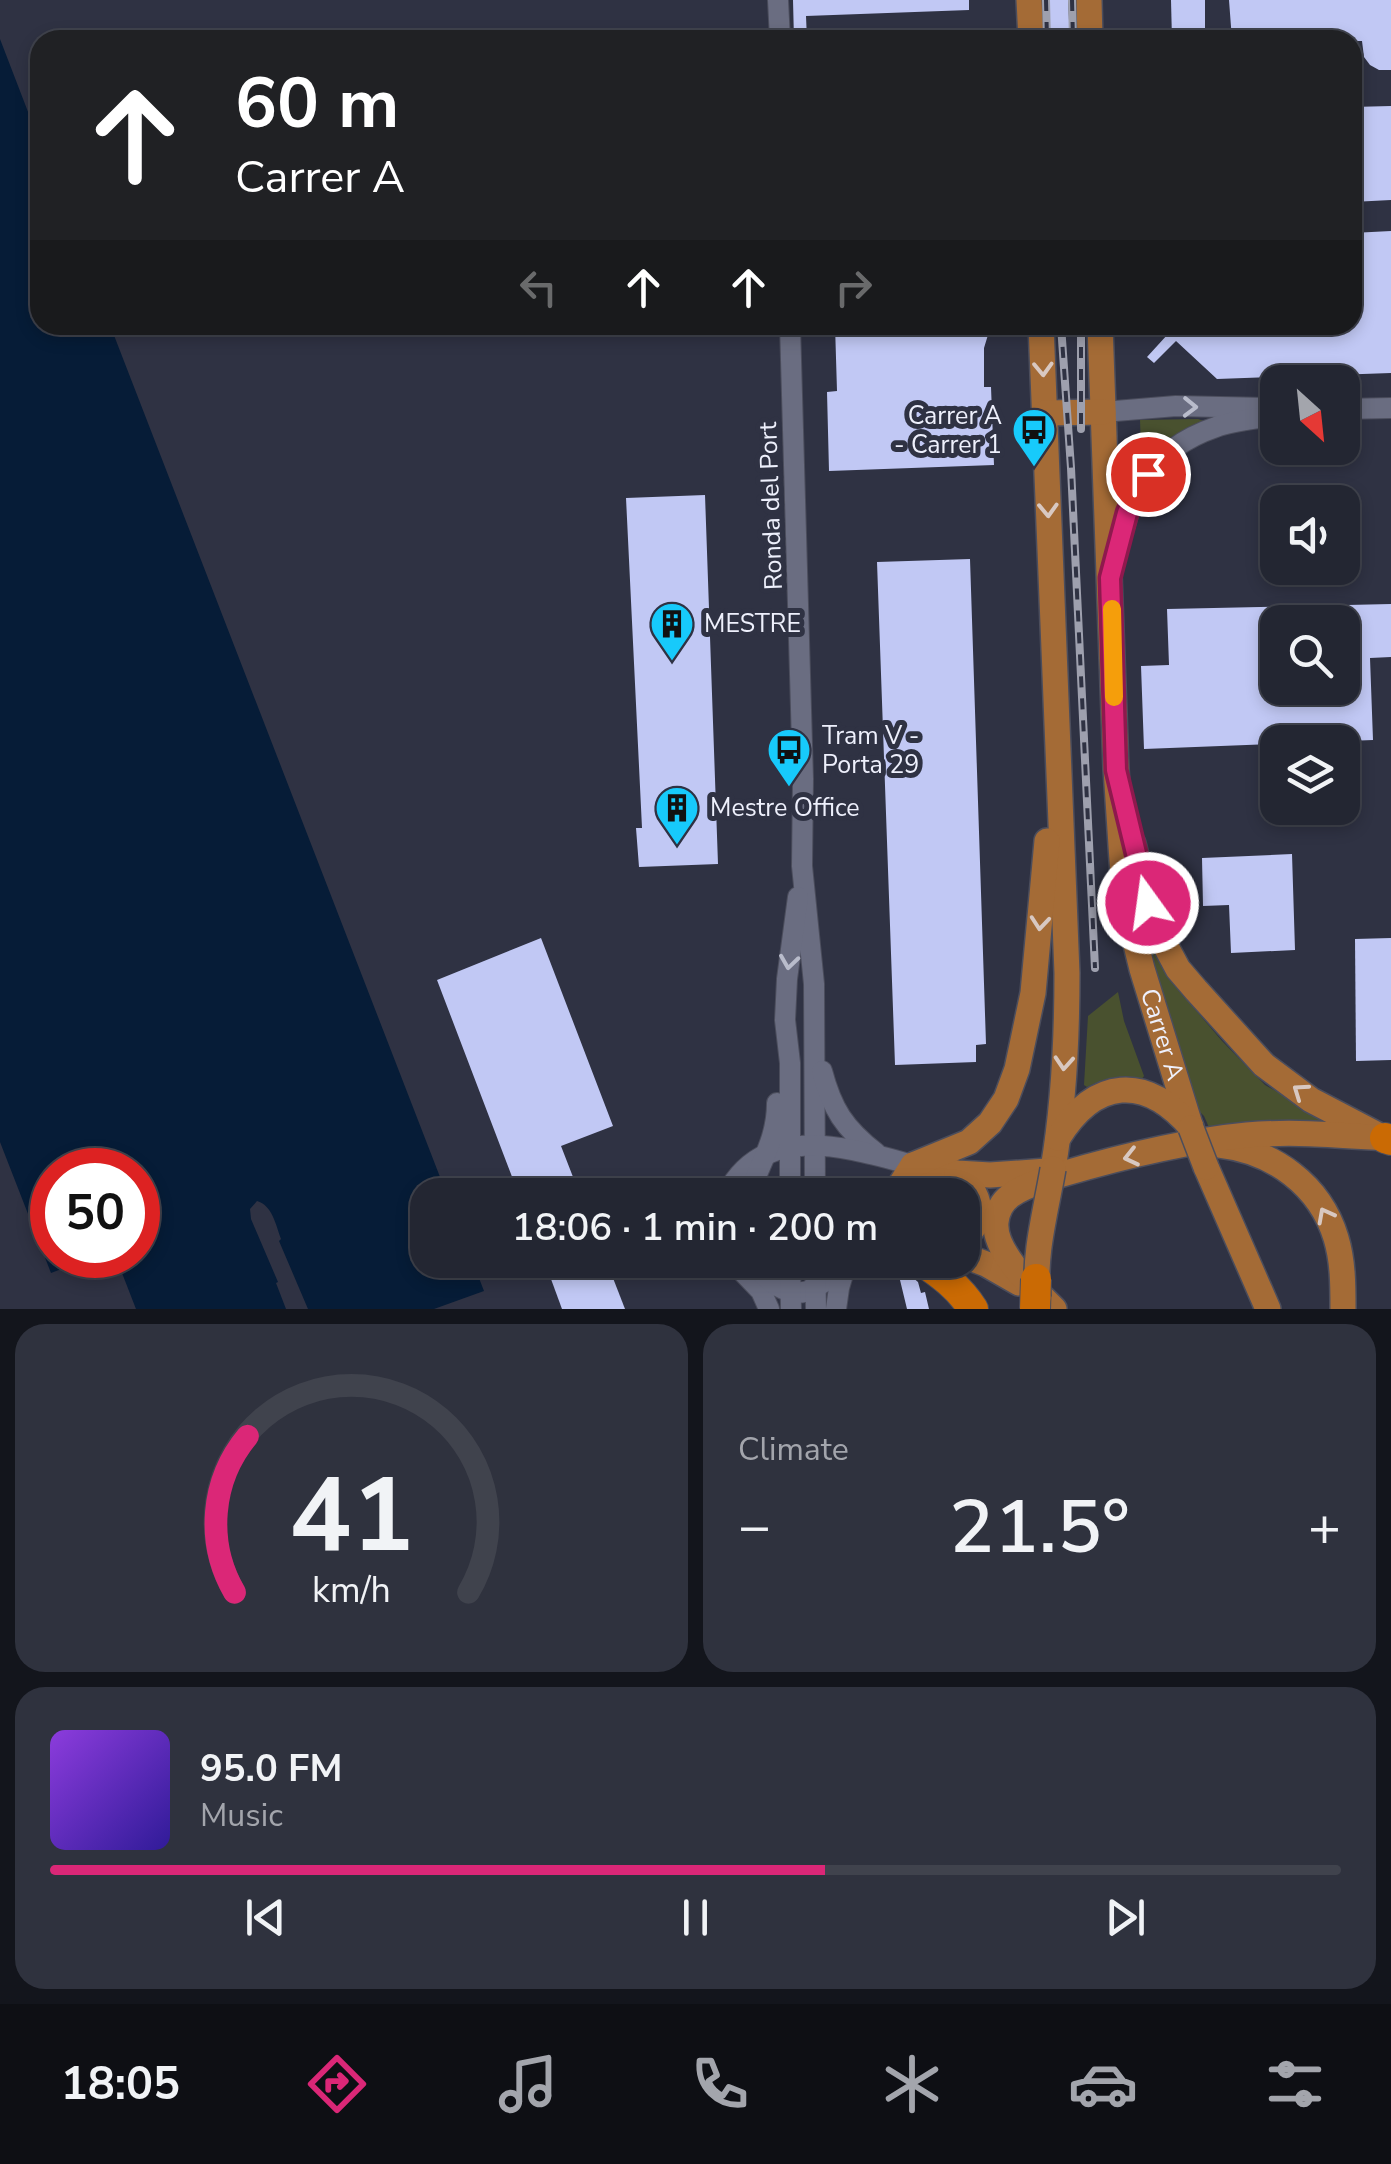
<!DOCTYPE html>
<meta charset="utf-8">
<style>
body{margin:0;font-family:"Nunito Sans",sans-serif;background:#2f323e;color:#f1f3f6;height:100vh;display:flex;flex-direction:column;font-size:38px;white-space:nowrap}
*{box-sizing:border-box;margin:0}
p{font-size:32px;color:#a3a5ac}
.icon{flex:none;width:55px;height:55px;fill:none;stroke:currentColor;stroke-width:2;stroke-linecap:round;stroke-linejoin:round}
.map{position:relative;height:1309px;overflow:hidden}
.sheet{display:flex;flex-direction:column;gap:15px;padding:15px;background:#13151c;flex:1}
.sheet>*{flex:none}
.hud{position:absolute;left:30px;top:30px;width:1332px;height:305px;border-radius:30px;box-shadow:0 5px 15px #0003,0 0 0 2px #40434d;background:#202124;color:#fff;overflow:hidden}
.needle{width:65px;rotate:153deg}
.buttons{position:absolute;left:1260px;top:365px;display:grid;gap:20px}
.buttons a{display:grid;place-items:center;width:100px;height:100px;border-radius:20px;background:#232632;box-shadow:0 5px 15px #0003,0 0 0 2px #40434d;font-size:50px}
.speed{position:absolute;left:30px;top:1148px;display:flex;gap:20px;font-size:50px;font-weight:700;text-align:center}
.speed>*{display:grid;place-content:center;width:130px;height:130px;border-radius:50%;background:#232632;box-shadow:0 5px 15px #0003,0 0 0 2px #40434d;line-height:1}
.speed .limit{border:15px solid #d22;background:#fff;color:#111}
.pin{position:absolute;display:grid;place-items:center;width:85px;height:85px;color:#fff;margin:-42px;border:5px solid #fff;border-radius:50%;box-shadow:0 2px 10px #0007}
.me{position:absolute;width:110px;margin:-55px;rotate:346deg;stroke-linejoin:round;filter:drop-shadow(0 0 8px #0008)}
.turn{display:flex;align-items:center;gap:35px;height:210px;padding:0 40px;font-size:45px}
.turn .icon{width:130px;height:130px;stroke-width:2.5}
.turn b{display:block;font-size:70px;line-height:85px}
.lanes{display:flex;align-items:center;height:95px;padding:0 40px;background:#0003;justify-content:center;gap:50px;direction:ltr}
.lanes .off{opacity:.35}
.big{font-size:75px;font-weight:600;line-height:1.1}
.sheet .card{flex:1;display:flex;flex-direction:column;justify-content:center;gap:15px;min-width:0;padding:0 35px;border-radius:30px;background:#2f323e}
.sheet .dial{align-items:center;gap:0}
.dial svg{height:260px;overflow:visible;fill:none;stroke:#40434d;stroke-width:7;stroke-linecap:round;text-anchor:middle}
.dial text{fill:#f1f3f6;stroke:none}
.song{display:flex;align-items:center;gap:30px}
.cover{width:120px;height:120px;border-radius:15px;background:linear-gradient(135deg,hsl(270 70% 55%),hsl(250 70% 35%))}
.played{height:10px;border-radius:5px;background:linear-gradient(90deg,#db2777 60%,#40434d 60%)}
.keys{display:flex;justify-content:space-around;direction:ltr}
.heat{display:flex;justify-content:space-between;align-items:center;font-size:55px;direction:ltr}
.sheet .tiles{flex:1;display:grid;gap:15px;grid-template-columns:1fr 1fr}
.card:last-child{grid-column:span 2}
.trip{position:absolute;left:410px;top:1178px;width:570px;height:100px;border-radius:30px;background:#232632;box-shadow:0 5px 15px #0003,0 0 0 2px #40434d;font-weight:600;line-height:100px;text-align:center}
.menu{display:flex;height:160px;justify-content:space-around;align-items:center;background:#0e0f14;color:#a3a5ac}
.menu .icon{width:70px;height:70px}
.menu .active{color:#db2777}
.menu b{font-size:45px;color:#f1f3f6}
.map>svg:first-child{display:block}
.green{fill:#49512f}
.water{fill:#061c37}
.building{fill:#c1c8f4;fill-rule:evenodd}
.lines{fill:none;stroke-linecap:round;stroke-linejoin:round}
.minor-casing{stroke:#4b4d5c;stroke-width:22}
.major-casing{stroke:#4b4d5c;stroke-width:28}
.highway-casing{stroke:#4b4d5c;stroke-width:32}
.minor{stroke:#6a6d81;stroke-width:20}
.major{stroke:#a46b36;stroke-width:25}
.highway{stroke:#ca6a04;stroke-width:30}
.rail-casing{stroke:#9ea0ae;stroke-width:8}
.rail{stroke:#2f3243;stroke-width:4;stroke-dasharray:11;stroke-linecap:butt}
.major-bridge-casing{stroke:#4b4d5c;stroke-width:28;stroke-linecap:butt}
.highway-bridge-casing{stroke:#4b4d5c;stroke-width:32;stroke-linecap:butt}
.major-bridge{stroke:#a46b36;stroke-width:25}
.highway-bridge{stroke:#ca6a04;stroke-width:30}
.oneway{stroke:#d8c8c1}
.oneway2{stroke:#b9bccb}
.route-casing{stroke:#8e194d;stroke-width:25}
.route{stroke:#db2777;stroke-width:18}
.slow{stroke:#f59e0b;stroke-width:18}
.labels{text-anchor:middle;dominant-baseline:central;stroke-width:10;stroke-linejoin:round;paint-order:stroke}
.poi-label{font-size:25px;fill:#eef0fc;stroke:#2f3243;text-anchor:start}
.street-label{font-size:25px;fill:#eef0fc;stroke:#2f3243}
</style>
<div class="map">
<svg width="1391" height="1309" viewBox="0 0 1391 1309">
<rect width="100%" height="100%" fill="#2f3243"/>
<g class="green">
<path d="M 1198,419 L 1204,421 L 1153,459 L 1141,449 L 1140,420 Z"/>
<path d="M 1129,454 L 1146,466 L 1121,510 L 1119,509 L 1116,455 Z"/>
<path d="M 1139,921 L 1161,965 L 1176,987 L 1222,1041 L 1265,1085 L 1333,1123 L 1211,1132 L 1204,1116 L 1196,1108 Z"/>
<path d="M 1118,992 L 1124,1021 L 1144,1076 L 1142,1079 C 1121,1074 1105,1078 1087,1087 L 1084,1085 L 1088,1016 Z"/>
</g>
<path class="water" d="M 0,39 L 40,143 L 40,325 L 110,325 L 447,1195 L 428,1195 L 428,1260 L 472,1260 L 484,1291 L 434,1309 L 308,1309 L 279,1241 L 281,1239 C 276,1225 272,1205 257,1201 L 250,1209 L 251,1219 L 278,1282 L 276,1283 L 286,1309 L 136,1309 L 115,1255 L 138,1255 L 138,1170 L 52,1170 L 52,1255 L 98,1255 L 51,1273 L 0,1142 Z"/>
<g class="building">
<path d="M 793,0 L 969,0 L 969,10 L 806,16 L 807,40 L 794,40 Z"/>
<path d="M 1049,0 L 1068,0 L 1070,40 L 1050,40 Z"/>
<path d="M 1171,0 L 1205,0 L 1205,40 L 1172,40 Z"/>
<path d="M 1229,0 L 1391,0 L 1391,70 L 1379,70 L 1370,65 L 1364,57 L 1362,41 L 1232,40 Z"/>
<path d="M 1391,106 L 1391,200 L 1352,202 L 1352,107 Z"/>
<path d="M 1391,231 L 1391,373 L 1217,379 L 1176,341 L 1154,363 L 1147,357 L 1168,334 L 1158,325 L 1352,325 L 1352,233 Z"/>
<path d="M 835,325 L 991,325 L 984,348 L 984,387 L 991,387 L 994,465 L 829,471 L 827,392 L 837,391 Z"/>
<path d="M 705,495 L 718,864 L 639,867 L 636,828 L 642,828 L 626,498 Z"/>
<path d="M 970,559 L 986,1044 L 976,1045 L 976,1062 L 895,1065 L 877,562 Z"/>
<path d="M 1391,604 L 1391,657 L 1370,658 L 1373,740 L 1144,749 L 1141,666 L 1169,665 L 1167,609 ZM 1278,622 L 1342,622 L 1342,688 L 1278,688 Z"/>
<path d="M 1292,854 L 1295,950 L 1231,953 L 1229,905 L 1203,906 L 1202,858 Z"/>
<path d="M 541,938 L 613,1126 L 561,1146 L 580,1195 L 519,1195 L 437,980 Z"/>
<path d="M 1391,938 L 1391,1060 L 1356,1061 L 1355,939 Z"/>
<path d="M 544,1260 L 606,1260 L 625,1309 L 562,1309 Z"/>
<path d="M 912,1277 L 918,1282 L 921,1293 L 925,1292 L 929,1309 L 907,1309 L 900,1280 Z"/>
</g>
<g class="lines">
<defs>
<g id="minor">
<path d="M 778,0 L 780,40"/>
<path d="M 790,325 L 803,779 L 802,866 L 814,984 L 815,1195"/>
<path d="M 1342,409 L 1391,408"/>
<path d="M 1103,412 L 1176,406 L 1266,408"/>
<path d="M 1115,562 C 1131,496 1146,451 1216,427 C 1235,420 1258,419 1278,415"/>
<path d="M 822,1071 C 832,1109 844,1128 876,1153"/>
<path d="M 726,1195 C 764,1120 849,1148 913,1165"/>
<path d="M 749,1195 C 760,1162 777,1140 777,1103"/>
<path d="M 790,1195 L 790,1063 L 785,1020 L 787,979 L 798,897"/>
<path d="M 731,1260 L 761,1291 L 769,1309"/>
<path d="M 753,1260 C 764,1280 789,1301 813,1289 C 827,1282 839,1269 852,1260"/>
<path d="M 790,1260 L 791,1309"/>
<path d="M 815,1260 L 816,1309"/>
<path d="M 836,1309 L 839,1288 L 846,1264"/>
</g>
<g id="major">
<path d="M 1029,0 L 1031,40"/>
<path d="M 1089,0 L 1090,40"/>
<path d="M 1041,325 L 1067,973 C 1067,1038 1064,1104 1053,1169"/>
<path id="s1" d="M 1100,325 L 1116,769 L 1123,876 L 1128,912 L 1142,969 L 1191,1128"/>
<path d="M 1045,413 L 1103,412"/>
<path d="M 1133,844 L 1155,926 L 1178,969 L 1196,990 L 1264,1065 L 1311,1100 L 1376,1134"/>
<path d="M 1058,1138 C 1095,1078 1145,1074 1191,1127"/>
<path d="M 1219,1145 C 1273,1151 1320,1185 1336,1238 C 1343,1261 1343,1285 1343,1309"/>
<path d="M 913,1165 L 957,1173 L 990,1175 L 1047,1171"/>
<path d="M 1206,1167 L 1268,1309"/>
<path d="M 957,1173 C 981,1193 988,1218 962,1240"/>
<path d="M 894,1195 L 913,1165 L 969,1142 L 990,1123 L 1006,1099 L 1017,1069 L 1033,993 L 1047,841"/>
<path d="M 962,1255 L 986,1264 L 1019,1283"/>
<path d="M 1054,1309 C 1034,1289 993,1252 996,1222 C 997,1212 1002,1202 1010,1196 C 1024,1185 1043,1181 1059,1175 C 1120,1157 1184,1141 1247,1135 C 1293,1131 1340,1135 1385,1138"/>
</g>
<g id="highway">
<path d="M 1385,1138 L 1391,1140"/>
<path d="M 920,1260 C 941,1274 959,1287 973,1309"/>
</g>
</defs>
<use href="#minor" class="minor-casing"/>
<use href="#major" class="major-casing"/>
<use href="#highway" class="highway-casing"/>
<use href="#minor" class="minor"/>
<use href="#major" class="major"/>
<use href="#highway" class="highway"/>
<defs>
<g id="rail">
<path d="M 1046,0 L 1047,40"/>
<path d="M 1072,0 L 1073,40"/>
<path d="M 1061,325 L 1071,468 L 1095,968"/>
<path d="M 1081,325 L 1081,429"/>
</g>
</defs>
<use href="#rail" class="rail-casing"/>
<use href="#rail" class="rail"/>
<defs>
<g id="major-bridge">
<path d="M 1191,1128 L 1206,1167"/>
<path d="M 1038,1298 C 1033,1255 1046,1211 1053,1169"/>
</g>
<path id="highway-bridge" d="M 1035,1309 L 1036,1279"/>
</defs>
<use href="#major-bridge" class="major-bridge-casing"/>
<use href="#highway-bridge" class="highway-bridge-casing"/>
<use href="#major-bridge" class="major-bridge"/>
<use href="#highway-bridge" class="highway-bridge"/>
</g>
<defs><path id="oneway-chevron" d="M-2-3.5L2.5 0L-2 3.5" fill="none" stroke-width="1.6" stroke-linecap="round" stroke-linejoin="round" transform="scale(2.5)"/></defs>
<g class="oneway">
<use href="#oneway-chevron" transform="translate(1043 369) rotate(88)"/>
<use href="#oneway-chevron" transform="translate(1048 510) rotate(88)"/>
<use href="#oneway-chevron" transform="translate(1040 923) rotate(95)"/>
<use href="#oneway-chevron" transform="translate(1064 1063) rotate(94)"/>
<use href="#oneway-chevron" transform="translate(1300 1091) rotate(-145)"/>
<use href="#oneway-chevron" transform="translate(1131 1157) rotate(167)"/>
<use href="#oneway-chevron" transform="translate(1325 1215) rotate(-118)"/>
</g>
<g class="oneway2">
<use href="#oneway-chevron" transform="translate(1190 407) rotate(1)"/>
<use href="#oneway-chevron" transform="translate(789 962) rotate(98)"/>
</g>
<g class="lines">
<defs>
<path id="route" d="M 1148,903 L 1116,770 L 1110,578 L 1127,513 L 1136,493 L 1148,474"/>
</defs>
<use href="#route" class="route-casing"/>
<use href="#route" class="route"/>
<path class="slow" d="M 1112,609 L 1114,697"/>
</g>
<defs>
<symbol id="bus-pin" viewBox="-11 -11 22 30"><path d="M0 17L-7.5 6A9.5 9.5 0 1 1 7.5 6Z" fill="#17cafb" stroke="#2f3243"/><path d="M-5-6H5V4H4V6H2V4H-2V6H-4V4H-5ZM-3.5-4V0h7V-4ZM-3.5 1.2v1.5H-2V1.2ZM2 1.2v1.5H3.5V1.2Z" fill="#111"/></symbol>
<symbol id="building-pin" viewBox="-11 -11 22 30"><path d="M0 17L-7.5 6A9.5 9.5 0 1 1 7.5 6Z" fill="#17cafb" stroke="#2f3243"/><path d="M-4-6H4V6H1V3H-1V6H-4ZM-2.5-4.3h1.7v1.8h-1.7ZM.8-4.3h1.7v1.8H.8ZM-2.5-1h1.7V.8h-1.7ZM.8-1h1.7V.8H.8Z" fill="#111"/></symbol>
</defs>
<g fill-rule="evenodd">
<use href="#bus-pin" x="1009" y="405" width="50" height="68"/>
<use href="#building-pin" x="647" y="599" width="50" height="68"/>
<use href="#bus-pin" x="764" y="725" width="50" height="68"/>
<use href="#building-pin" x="652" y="783" width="50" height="68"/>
</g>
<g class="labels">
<g class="poi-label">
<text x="1002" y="416" text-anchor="end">Carrer A<tspan x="1002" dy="29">- Carrer 1</tspan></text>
<text x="704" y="624">MESTRE</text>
<text x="822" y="736">Tram V -<tspan x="822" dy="29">Porta 29</tspan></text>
<text x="710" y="808">Mestre Office</text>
</g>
<g class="street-label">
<text transform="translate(771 506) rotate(-92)">Ronda del Port</text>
<text stroke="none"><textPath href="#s1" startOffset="715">Carrer A</textPath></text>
</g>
</g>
</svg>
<div class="buttons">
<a><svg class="needle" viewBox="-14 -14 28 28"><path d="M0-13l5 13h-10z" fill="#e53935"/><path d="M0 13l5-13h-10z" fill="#a3a5ac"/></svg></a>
<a><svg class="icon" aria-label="sound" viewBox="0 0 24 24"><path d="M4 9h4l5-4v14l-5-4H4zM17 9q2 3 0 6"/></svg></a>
<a><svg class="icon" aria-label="search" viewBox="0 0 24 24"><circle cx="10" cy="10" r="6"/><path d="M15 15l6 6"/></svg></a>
<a><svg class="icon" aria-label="layers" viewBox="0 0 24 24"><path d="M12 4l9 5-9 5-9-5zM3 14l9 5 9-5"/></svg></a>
</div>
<div class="speed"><div class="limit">50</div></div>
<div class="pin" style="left:1148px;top:474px;background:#d93025"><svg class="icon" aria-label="arrive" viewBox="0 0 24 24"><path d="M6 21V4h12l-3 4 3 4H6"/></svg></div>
<svg class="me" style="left:1148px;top:903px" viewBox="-20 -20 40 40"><circle r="17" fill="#db2777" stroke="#fff" stroke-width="3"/><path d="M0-11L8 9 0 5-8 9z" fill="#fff"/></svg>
<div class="trip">18:06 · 1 min · 200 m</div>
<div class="hud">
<div class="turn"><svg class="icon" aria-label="ahead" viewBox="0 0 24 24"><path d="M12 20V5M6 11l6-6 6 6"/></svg><div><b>60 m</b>Carrer A</div></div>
<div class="lanes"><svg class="icon off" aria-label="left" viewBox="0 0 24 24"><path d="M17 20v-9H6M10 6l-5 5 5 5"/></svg><svg class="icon" aria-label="ahead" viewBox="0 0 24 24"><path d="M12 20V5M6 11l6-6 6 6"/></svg><svg class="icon" aria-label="ahead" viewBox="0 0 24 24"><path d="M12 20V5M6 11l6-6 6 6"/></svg><svg class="icon off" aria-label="right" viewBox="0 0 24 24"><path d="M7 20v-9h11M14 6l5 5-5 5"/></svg></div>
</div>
</div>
<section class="sheet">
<div class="tiles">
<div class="card dial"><svg viewBox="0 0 100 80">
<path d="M14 69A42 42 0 1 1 86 69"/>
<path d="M14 69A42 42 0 0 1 18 21" stroke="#db2777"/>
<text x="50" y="56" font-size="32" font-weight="700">41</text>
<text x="50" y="72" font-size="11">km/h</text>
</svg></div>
<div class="card"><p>Climate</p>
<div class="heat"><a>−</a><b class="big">21.5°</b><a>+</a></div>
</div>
<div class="card">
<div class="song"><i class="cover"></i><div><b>95.0 FM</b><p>Music</p></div></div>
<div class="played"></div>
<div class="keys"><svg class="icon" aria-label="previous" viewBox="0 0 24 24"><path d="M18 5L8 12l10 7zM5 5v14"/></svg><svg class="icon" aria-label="pause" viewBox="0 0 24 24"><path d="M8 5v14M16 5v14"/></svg><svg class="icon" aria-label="next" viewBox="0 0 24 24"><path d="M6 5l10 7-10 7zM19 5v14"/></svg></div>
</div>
</div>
</section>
<nav class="menu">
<b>18:05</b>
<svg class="icon active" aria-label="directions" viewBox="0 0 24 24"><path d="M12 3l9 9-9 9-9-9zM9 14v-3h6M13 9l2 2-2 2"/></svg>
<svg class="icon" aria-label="music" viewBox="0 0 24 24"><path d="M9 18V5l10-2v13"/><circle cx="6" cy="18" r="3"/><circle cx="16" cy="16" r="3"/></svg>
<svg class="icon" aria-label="phone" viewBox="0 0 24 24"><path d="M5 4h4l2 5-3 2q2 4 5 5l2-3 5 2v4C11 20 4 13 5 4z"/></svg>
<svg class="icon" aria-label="climate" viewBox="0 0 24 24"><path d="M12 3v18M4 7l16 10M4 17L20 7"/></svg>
<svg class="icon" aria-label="car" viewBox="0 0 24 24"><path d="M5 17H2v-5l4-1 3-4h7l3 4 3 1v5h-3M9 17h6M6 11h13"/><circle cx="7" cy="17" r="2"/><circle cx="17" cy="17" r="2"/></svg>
<svg class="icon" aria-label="filters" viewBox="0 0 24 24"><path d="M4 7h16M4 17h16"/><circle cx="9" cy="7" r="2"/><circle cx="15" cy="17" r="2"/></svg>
</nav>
